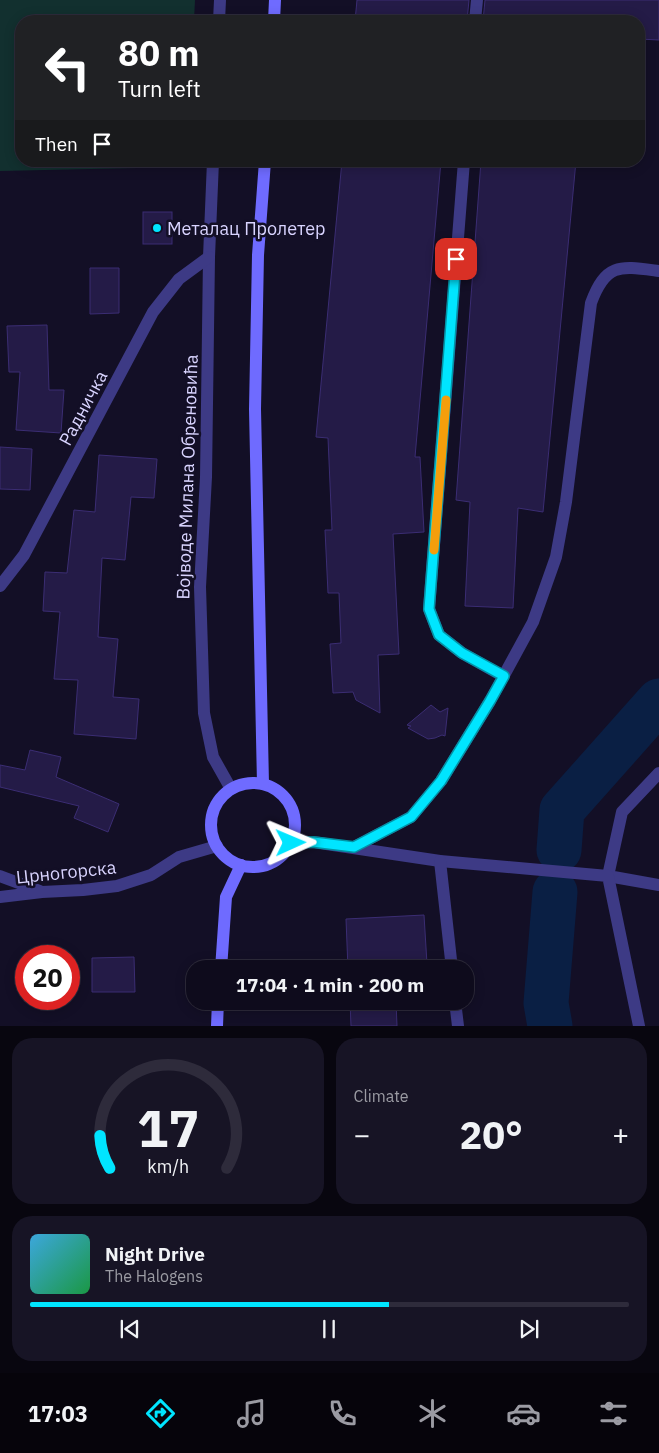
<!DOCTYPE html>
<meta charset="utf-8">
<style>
body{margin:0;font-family:"IBM Plex Sans",sans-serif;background:#171425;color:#f1f3f6;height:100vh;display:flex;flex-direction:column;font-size:19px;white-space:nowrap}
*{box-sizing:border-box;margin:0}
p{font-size:16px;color:#9b9ba3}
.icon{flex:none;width:28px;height:28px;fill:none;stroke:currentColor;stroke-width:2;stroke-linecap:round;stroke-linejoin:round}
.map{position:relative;height:1026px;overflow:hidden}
.drawer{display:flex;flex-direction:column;gap:12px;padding:12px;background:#08060f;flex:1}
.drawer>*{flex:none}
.hud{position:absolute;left:15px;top:15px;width:630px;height:152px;border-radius:20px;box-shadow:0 2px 12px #0003,0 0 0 1px #2e2b3b;background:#202124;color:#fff;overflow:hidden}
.speed{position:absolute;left:15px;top:945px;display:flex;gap:10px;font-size:25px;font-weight:700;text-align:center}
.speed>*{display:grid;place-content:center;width:65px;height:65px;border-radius:50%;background:#0e0b1c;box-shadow:0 2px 12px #0003,0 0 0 1px #2e2b3b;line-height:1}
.speed .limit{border:8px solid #d22;background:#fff;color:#111}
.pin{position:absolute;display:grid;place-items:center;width:42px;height:42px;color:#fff;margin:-21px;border-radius:10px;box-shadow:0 2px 8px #0006}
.me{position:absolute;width:55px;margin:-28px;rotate:89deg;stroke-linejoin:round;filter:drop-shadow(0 0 4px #0008)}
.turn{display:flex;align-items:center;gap:18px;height:105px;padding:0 20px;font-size:22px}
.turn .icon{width:65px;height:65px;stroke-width:2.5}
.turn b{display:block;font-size:35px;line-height:42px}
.then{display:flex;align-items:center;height:48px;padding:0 20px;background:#0003;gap:10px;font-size:19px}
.big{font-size:38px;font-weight:700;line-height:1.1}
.drawer .card{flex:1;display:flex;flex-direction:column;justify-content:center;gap:8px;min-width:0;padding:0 18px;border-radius:20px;background:#171425}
.drawer .dial{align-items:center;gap:0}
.dial svg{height:130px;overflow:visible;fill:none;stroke:#2e2b3b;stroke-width:7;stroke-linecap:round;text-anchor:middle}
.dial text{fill:#f1f3f6;stroke:none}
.song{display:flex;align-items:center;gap:15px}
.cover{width:60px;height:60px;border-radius:8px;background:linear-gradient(135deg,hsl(200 70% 55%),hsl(140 70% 35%))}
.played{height:5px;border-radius:2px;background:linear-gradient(90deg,#00e5ff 60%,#2e2b3b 60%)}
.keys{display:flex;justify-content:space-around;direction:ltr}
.heat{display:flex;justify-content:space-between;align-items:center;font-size:28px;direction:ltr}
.drawer .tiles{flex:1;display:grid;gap:12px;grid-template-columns:1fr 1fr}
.card:last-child{grid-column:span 2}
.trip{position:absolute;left:186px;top:960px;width:288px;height:50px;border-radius:20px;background:#0e0b1c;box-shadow:0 2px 12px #0003,0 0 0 1px #2e2b3b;font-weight:700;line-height:50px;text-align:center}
.tab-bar{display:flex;height:80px;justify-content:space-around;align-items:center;background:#06040b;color:#9b9ba3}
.tab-bar .icon{width:35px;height:35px}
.tab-bar .selected{color:#00e5ff}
.tab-bar b{font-size:22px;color:#f1f3f6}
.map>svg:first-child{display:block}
.green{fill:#12302f}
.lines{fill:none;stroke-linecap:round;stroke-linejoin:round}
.river{stroke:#0a1f44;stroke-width:45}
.building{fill:#241b47;stroke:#3b2d73}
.lane{stroke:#3d3a85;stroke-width:12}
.street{stroke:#3d3a85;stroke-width:12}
.secondary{stroke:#6f6bff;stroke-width:12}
.route-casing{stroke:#0095a6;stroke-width:12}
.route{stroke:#00e5ff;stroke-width:9}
.slow{stroke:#f59e0b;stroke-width:9}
.poi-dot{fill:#00e5ff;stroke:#130f26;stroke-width:2}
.labels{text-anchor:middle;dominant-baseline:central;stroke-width:5;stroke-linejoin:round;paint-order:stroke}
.poi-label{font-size:18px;fill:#d9d4ff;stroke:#130f26;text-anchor:start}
.street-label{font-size:18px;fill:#d9d4ff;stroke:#130f26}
</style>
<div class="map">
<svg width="659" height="1026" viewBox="0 0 659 1026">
<rect width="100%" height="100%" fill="#130f26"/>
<path class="green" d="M 0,0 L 195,0 L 194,21 L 21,21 L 21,161 L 184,161 L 183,167 L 0,171 Z"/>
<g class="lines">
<g class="river">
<path d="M 559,850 L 562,810 L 659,701"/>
<path d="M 550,1026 L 546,1003 L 555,892"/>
</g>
</g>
<g class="building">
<path d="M 357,0 L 469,0 L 467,21 L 355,21 Z"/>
<path d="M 485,0 L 659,0 L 659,40 L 639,39 L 639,21 L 483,21 Z"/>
<path d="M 342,161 L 441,161 L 415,457 L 420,457 L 424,532 L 393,534 L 399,654 L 378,655 L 380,713 L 356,700 L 353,692 L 333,693 L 330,644 L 341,643 L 339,593 L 328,593 L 325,530 L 332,530 L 328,438 L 316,437 Z"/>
<path d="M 481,161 L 576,161 L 543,512 L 518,508 L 513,608 L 465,606 L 470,502 L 456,500 Z"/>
<rect x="143" y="212" width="29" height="32"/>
<path d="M 90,268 L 119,268 L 119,313 L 90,314 Z"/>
<path d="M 47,325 L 49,390 L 64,390 L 61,433 L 16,430 L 20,372 L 9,372 L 7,326 Z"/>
<path d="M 0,447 L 32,449 L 30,490 L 0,489 Z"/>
<path d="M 99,455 L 157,459 L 154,498 L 131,497 L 125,560 L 102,558 L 98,637 L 118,639 L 113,697 L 139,699 L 136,739 L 74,734 L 78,680 L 54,679 L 60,612 L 43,611 L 45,572 L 67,573 L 74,510 L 95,512 Z"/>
<path d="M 431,705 L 440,712 L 448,708 L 445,736 L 442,735 L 435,738 L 428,739 L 408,728 L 411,726 L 407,725 Z"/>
<path d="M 30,750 L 61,757 L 56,777 L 119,804 L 108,832 L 74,818 L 79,806 L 0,787 L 0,765 L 25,770 Z"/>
<path d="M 424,915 L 427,964 L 394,966 L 394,969 L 348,969 L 346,919 Z"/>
<path d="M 134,957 L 135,992 L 92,992 L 92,958 Z"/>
<path d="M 350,1001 L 396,1001 L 397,1026 L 351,1026 Z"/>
</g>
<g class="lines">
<g class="lane">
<path d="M 475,21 L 477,0"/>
<path d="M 464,161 L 429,609 L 439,635 L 462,653 L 503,676"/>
<path d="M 659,773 L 622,812 L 608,876 L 659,885"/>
<path d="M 291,843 L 313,842 L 440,861 L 608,876 L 639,1026"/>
<path d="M 354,847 L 411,817 L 441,781 L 490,701 L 533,622 L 556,557 L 566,502 L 591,303 C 606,262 621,266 659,271"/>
<path d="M 440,861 L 452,969"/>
<path d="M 455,1001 L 458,1026"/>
</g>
<g class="street">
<path d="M 219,21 L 220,0"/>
<path d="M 213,161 L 209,257 L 206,477 L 200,587 L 204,713 L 213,757 L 231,789"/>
<path d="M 0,586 L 24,555 L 153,312 L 179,279 L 209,257"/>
<path d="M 0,876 L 40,891"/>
<path d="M 0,897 L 42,892 L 83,890 L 117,886 L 151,875 L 179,857 L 217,846"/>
</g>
<g class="secondary">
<path d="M 274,21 L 275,0"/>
<circle cx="253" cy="825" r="42"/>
<path d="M 263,784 L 255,409 L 258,255 L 265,161"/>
<path d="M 221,969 L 226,897 L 241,865"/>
<path d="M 217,1026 L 218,1001"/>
</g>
</g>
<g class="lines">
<defs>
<path id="route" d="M 291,843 L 313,842 L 354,847 L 411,817 L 441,781 L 490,701 L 504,676 L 462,653 L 439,635 L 429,609 L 456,259"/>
</defs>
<use href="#route" class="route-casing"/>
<use href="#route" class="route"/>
<path class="slow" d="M 434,550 L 446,400"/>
</g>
<circle class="poi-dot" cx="157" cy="228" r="5"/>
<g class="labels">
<g class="poi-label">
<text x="167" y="228">Металац Пролетер</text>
</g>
<g class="street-label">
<text transform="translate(83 408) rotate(-62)">Радничка</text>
<text transform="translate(187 477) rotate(-88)">Војводе Милана Обреновића</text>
<text transform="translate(66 872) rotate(-6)">Црногорска</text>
</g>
</g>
</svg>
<div class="speed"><div class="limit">20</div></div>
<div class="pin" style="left:456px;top:259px;background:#d93025"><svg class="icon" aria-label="arrive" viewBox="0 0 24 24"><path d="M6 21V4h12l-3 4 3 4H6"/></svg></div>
<svg class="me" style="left:291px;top:843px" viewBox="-20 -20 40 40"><path d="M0-17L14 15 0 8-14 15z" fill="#00e5ff" stroke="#fff" stroke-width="4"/></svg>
<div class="trip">17:04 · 1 min · 200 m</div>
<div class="hud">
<div class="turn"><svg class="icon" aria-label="left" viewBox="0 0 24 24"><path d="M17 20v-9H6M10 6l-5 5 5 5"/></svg><div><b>80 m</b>Turn left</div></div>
<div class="then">Then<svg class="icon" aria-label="arrive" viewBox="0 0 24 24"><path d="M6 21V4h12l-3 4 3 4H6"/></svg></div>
</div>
</div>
<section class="drawer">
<div class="tiles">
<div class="card dial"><svg viewBox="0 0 100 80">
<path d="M14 69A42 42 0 1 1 86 69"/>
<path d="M14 69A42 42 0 0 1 8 49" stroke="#00e5ff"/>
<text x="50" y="56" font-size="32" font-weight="700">17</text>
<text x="50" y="72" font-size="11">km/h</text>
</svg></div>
<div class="card"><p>Climate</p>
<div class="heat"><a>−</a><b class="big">20°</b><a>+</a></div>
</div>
<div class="card">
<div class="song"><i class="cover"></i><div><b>Night Drive</b><p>The Halogens</p></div></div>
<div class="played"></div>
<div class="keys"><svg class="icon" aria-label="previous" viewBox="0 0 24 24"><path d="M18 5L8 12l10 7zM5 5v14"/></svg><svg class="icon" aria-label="pause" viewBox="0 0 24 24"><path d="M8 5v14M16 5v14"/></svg><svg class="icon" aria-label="next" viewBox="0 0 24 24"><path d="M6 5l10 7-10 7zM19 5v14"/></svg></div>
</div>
</div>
</section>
<nav class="tab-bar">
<b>17:03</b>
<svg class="icon selected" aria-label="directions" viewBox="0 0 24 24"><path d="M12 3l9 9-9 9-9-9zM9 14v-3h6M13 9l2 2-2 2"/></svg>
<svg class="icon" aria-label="music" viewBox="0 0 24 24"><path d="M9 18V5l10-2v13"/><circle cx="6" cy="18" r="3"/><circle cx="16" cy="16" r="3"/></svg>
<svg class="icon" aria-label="phone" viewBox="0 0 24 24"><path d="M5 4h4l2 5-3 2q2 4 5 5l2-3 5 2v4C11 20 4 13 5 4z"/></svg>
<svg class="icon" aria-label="climate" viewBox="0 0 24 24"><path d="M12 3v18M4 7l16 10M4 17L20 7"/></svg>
<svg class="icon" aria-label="car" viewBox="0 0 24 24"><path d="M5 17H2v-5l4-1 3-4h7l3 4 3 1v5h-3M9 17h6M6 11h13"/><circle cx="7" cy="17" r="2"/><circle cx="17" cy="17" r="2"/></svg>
<svg class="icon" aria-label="filters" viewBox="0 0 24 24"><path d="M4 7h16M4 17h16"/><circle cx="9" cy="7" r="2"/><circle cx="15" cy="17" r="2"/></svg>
</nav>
